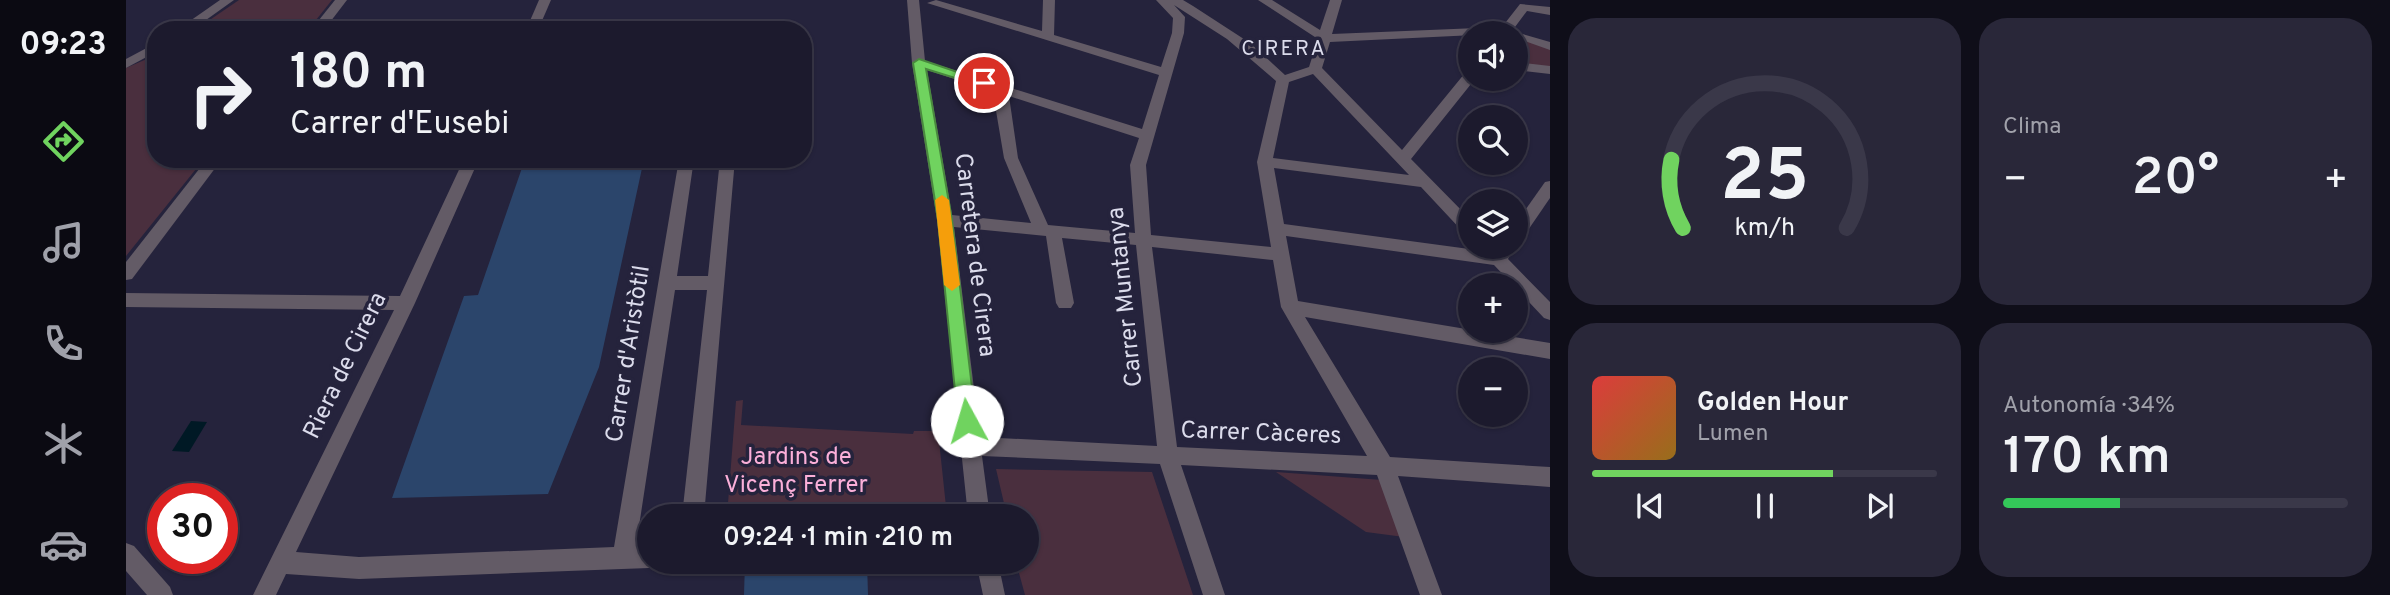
<!DOCTYPE html>
<html lang="es">
<meta charset="utf-8">
<style>
body{margin:0;font-family:Overpass,sans-serif;background:#292739;color:#f1f3f6;height:100vh;display:flex;flex-direction:column;font-size:26px;white-space:nowrap}
*{box-sizing:border-box;margin:0}
p{font-size:23px;color:#a0a1aa}
.icon{flex:none;width:38px;height:38px;fill:none;stroke:currentColor;stroke-width:2;stroke-linecap:round;stroke-linejoin:round}
.map{position:relative;flex:1;overflow:hidden}
.sheet{display:flex;flex-direction:column;gap:18px;padding:18px;background:#0f0e19;width:840px}
.sheet>*{flex:none}
.hud{position:absolute;left:21px;top:21px;width:665px;height:147px;border-radius:28px;box-shadow:0 2px 5px #0004,0 0 0 2px #3a3849;background:#1c1a2d;color:#f1f3f6;overflow:hidden}
.fabs{position:absolute;left:1332px;top:21px;display:grid;gap:14px}
.fabs a{display:grid;place-items:center;width:70px;height:70px;border-radius:50%;background:#1c1a2d;box-shadow:0 2px 5px #0004,0 0 0 2px #3a3849;font-size:35px}
.speed{position:absolute;left:21px;top:483px;display:flex;gap:14px;font-size:35px;font-weight:700;text-align:center}
.speed>*{display:grid;place-content:center;width:91px;height:91px;border-radius:50%;background:#1c1a2d;box-shadow:0 2px 5px #0004,0 0 0 2px #3a3849;line-height:1}
.speed .limit{border:10px solid #d22;background:#fff;color:#111}
.pin{position:absolute;display:grid;place-items:center;width:60px;height:60px;color:#fff;margin:-30px;border:4px solid #fff;border-radius:50%;box-shadow:0 2px 7px #0007}
.me{position:absolute;width:77px;margin:-38px;rotate:354deg;stroke-linejoin:round;filter:drop-shadow(0 0 5px #0008)}
.turn{display:flex;align-items:center;gap:24px;height:147px;padding:0 28px;font-size:32px}
.turn .icon{width:91px;height:91px;stroke-width:2.5}
.turn b{display:block;font-size:49px;line-height:60px}
.big{font-size:52px;font-weight:600;line-height:1.1}
.sheet .card{flex:1;display:flex;flex-direction:column;justify-content:center;gap:10px;min-width:0;padding:0 24px;border-radius:28px;background:#292739}
.sheet .dial{align-items:center;gap:0}
.dial svg{height:182px;overflow:visible;fill:none;stroke:#3a3849;stroke-width:7;stroke-linecap:round;text-anchor:middle}
.dial text{fill:#f1f3f6;stroke:none}
.song{display:flex;align-items:center;gap:21px}
.cover{width:84px;height:84px;border-radius:10px;background:linear-gradient(135deg,hsl(0 70% 55%),hsl(40 70% 35%))}
.played{height:7px;border-radius:4px;background:linear-gradient(90deg,#70d35f 70%,#3a3849 70%)}
.keys{display:flex;justify-content:space-around;direction:ltr}
.heat{display:flex;justify-content:space-between;align-items:center;font-size:38px;direction:ltr}
.charge{height:10px;border-radius:5px;background:linear-gradient(90deg,#34c759 34%,#3a3849 0)}
.sheet .tiles{flex:1;display:grid;gap:18px;grid-template-columns:repeat(2,1fr)}
.trip{position:absolute;left:511px;top:504px;width:402px;height:70px;border-radius:35px;background:#1c1a2d;box-shadow:0 2px 5px #0004,0 0 0 2px #3a3849;font-weight:600;line-height:70px;text-align:center}
main{display:flex;flex:1;min-height:0}
.tab-bar{display:flex;flex-direction:column;width:126px;justify-content:space-around;align-items:center;background:#0b0a12;color:#a0a1aa}
.tab-bar .icon{width:49px;height:49px}
.tab-bar .on{color:#70d35f}
.tab-bar b{font-size:32px;color:#f1f3f6}
.map>svg:first-child{display:block}
.green{fill:#4a2f3e}
.water{fill:#001925}
.building{fill:#2b456b}
.lines{fill:none;stroke-linecap:round;stroke-linejoin:round}
.minor{fill:#635b66;fill-rule:evenodd}
.route{fill:#70d35f;stroke:#49893e;stroke-width:2}
.slow{fill:#f59e0b}
.labels{text-anchor:middle;dominant-baseline:central;stroke-width:7;stroke-linejoin:round;paint-order:stroke}
.far-neighbourhood-label{font-size:21px;letter-spacing:2px;fill:#dbdbeb;stroke:#25233c}
.street-label{font-size:24px;fill:#dbdbeb;stroke:#25233c}
.park-label{font-size:24px;fill:#fbafd9;stroke:#25233c}
</style>
<main>
<nav class="tab-bar">
<b>09:23</b>
<svg class="icon on" aria-label="directions" viewBox="0 0 24 24"><path d="M12 3l9 9-9 9-9-9zM9 14v-3h6M13 9l2 2-2 2"/></svg>
<svg class="icon" aria-label="music" viewBox="0 0 24 24"><path d="M9 18V5l10-2v13"/><circle cx="6" cy="18" r="3"/><circle cx="16" cy="16" r="3"/></svg>
<svg class="icon" aria-label="phone" viewBox="0 0 24 24"><path d="M5 4h4l2 5-3 2q2 4 5 5l2-3 5 2v4C11 20 4 13 5 4z"/></svg>
<svg class="icon" aria-label="climate" viewBox="0 0 24 24"><path d="M12 3v18M4 7l16 10M4 17L20 7"/></svg>
<svg class="icon" aria-label="car" viewBox="0 0 24 24"><path d="M5 17H2v-5l4-1 3-4h7l3 4 3 1v5h-3M9 17h6M6 11h13"/><circle cx="7" cy="17" r="2"/><circle cx="17" cy="17" r="2"/></svg>
</nav>
<div class="map">
<svg width="1424" height="595" viewBox="0 0 1424 595">
<rect width="100%" height="100%" fill="#25233c"/>
<g class="green">
<path d="M 113,0 L 206,0 L 182,30 L 69,30 Z"/>
<path d="M 1390,36 L 1424,48 L 1424,67 L 1390,63 Z"/>
<path d="M 30,55 L 30,159 L 78,159 L 0,256 L 0,68 Z"/>
<path d="M 617,400 L 615,425 L 787,434 L 788,431 L 812,431 L 821,516 L 601,516 L 610,401 Z"/>
<path d="M 870,469 L 1026,472 L 1067,595 L 899,595 L 890,562 L 901,562 L 901,516 L 881,516 Z"/>
<path d="M 1150,472 L 1256,480 L 1278,537 L 1240,532 Z"/>
</g>
<path class="water" d="M 65,421 L 81,422 L 63,452 L 46,451 Z"/>
<g class="building">
<path d="M 424,159 L 518,159 L 473,367 L 422,494 L 266,498 L 338,296 L 352,295 L 397,165 L 422,164 Z"/>
<path d="M 619,562 L 741,562 L 742,595 L 618,595 Z"/>
</g>
<g class="lines">
<g class="minor">
<path d="M 94,0 L 108,0 L 66,30 L 51,30 Z"/>
<path d="M 209,0 L 221,0 L 198,30 L 185,30 Z"/>
<path d="M 413,0 L 425,0 L 412,30 L 400,30 Z"/>
<path d="M 781,0 L 793,0 L 799,61 L 1016,129 L 1033,75 L 801,3 L 810,0 L 916,31 L 917,0 L 929,0 L 928,35 L 1035,67 L 1046,33 L 1047,18 L 1030,0 L 1057,0 L 1067,6 L 1124,43 L 1159,75 L 1183,67 L 1192,39 L 1132,0 L 1146,0 L 1194,30 L 1204,0 L 1216,0 L 1206,34 L 1376,27 L 1394,4 L 1424,7 L 1424,15 L 1401,11 L 1386,31 L 1424,42 L 1424,50 L 1390,38 L 1390,33 L 1204,42 L 1196,68 L 1276,150 L 1339,73 L 1344,72 L 1344,79 L 1349,79 L 1285,159 L 1344,219 L 1344,235 L 1338,233 L 1295,187 L 1148,168 L 1158,224 L 1358,251 L 1363,247 L 1390,246 L 1382,259 L 1424,302 L 1424,320 L 1418,318 L 1368,265 L 1160,236 L 1172,301 L 1424,343 L 1424,359 L 1179,317 L 1264,457 L 1424,467 L 1424,487 L 1272,476 L 1316,595 L 1294,595 L 1251,475 L 1055,465 L 1099,595 L 1077,595 L 1034,464 L 856,456 L 864,516 L 842,516 L 811,220 L 786,63 ZM 1048,5 L 1101,39 L 1150,81 L 1131,162 L 1145,247 L 1025,235 L 1020,165 L 1058,33 L 1059,17 ZM 801,70 L 871,93 L 868,99 L 878,158 L 905,223 L 826,215 ZM 1187,74 L 1283,175 L 1147,158 L 1163,82 ZM 883,96 L 1013,138 L 1004,165 L 1009,233 L 922,225 L 892,158 ZM 828,227 L 920,236 L 930,303 L 933,308 L 945,308 L 948,303 L 936,238 L 1010,245 L 1031,446 L 854,437 ZM 1026,247 L 1147,260 L 1155,307 L 1241,456 L 1051,447 Z"/>
<path d="M 30,43 L 30,52 L 0,68 L 0,59 Z"/>
<path d="M 1390,62 L 1424,66 L 1424,74 L 1390,70 Z"/>
<path d="M 81,159 L 96,159 L 6,279 L 0,280 L 0,262 Z"/>
<path d="M 338,159 L 353,159 L 289,303 L 170,552 L 233,557 L 488,547 L 553,159 L 568,159 L 551,276 L 582,276 L 594,159 L 609,159 L 578,516 L 556,516 L 581,290 L 549,290 L 510,546 L 523,546 L 523,562 L 532,562 L 531,565 L 523,568 L 233,579 L 160,574 L 150,595 L 127,595 L 268,310 L 0,307 L 0,293 L 274,296 Z"/>
<path d="M 1424,181 L 1424,198 L 1396,239 L 1390,241 L 1390,223 L 1419,182 Z"/>
<path d="M 0,543 L 8,546 L 44,587 L 47,595 L 21,595 L 0,571 Z"/>
<path d="M 850,562 L 872,562 L 879,595 L 857,595 Z"/>
</g>
</g>
<path class="route" d="M 793,59 L 864,83 L 858,87 L 800,69 L 826,220 L 850,421 L 847,426 L 841,429 L 835,426 L 832,421 L 812,220 L 787,63 Z"/>
<path class="slow" d="M 816,195 L 823,200 L 834,285 L 826,291 L 818,285 L 809,200 Z"/>
<g class="labels">
<g class="far-neighbourhood-label">
<text x="1158" y="49">CIRERA</text>
</g>
<g class="street-label">
<text transform="translate(848 255) rotate(83)">Carretera de Cirera</text>
<text transform="translate(1000 297) rotate(-96)">Carrer Muntanya</text>
<text transform="translate(503 354) rotate(-81)">Carrer d'Aristòtil</text>
<text transform="translate(220 366) rotate(-64)">Riera de Cirera</text>
<text transform="translate(1135 434) rotate(2)">Carrer Càceres</text>
</g>
<g class="park-label">
<text x="670" y="458">Jardins de<tspan x="670" dy="28">Vicenç Ferrer</tspan></text>
</g>
</g>
</svg>
<div class="fabs">
<a><svg class="icon" aria-label="sound" viewBox="0 0 24 24"><path d="M4 9h4l5-4v14l-5-4H4zM17 9q2 3 0 6"/></svg></a>
<a><svg class="icon" aria-label="search" viewBox="0 0 24 24"><circle cx="10" cy="10" r="6"/><path d="M15 15l6 6"/></svg></a>
<a><svg class="icon" aria-label="layers" viewBox="0 0 24 24"><path d="M12 4l9 5-9 5-9-5zM3 14l9 5 9-5"/></svg></a>
<a>+</a>
<a>−</a>
</div>
<div class="speed"><div class="limit">30</div></div>
<div class="pin" style="left:858px;top:83px;background:#d93025"><svg class="icon" aria-label="arrive" viewBox="0 0 24 24"><path d="M6 21V4h12l-3 4 3 4H6"/></svg></div>
<svg class="me" style="left:841px;top:421px" viewBox="-20 -20 40 40"><circle r="19" fill="#fff"/><path d="M0-13L10 11 0 6-10 11z" fill="#70d35f"/></svg>
<div class="trip">09:24 · 1 min · 210 m</div>
<div class="hud">
<div class="turn"><svg class="icon" aria-label="right" viewBox="0 0 24 24"><path d="M7 20v-9h11M14 6l5 5-5 5"/></svg><div><b>180 m</b>Carrer d'Eusebi</div></div>
</div>
</div>
<section class="sheet">
<div class="tiles">
<div class="card dial"><svg viewBox="0 0 100 80">
<path d="M14 69A42 42 0 1 1 86 69"/>
<path d="M14 69A42 42 0 0 1 9 39" stroke="#70d35f"/>
<text x="50" y="56" font-size="32" font-weight="700">25</text>
<text x="50" y="72" font-size="11">km/h</text>
</svg></div>
<div class="card"><p>Clima</p>
<div class="heat"><a>−</a><b class="big">20°</b><a>+</a></div>
</div>
<div class="card">
<div class="song"><i class="cover"></i><div><b>Golden Hour</b><p>Lumen</p></div></div>
<div class="played"></div>
<div class="keys"><svg class="icon" aria-label="previous" viewBox="0 0 24 24"><path d="M18 5L8 12l10 7zM5 5v14"/></svg><svg class="icon" aria-label="pause" viewBox="0 0 24 24"><path d="M8 5v14M16 5v14"/></svg><svg class="icon" aria-label="next" viewBox="0 0 24 24"><path d="M6 5l10 7-10 7zM19 5v14"/></svg></div>
</div>
<div class="card"><p>Autonomía · 34%</p><b class="big">170 km</b><div class="charge"></div></div>
</div>
</section>
</main>
